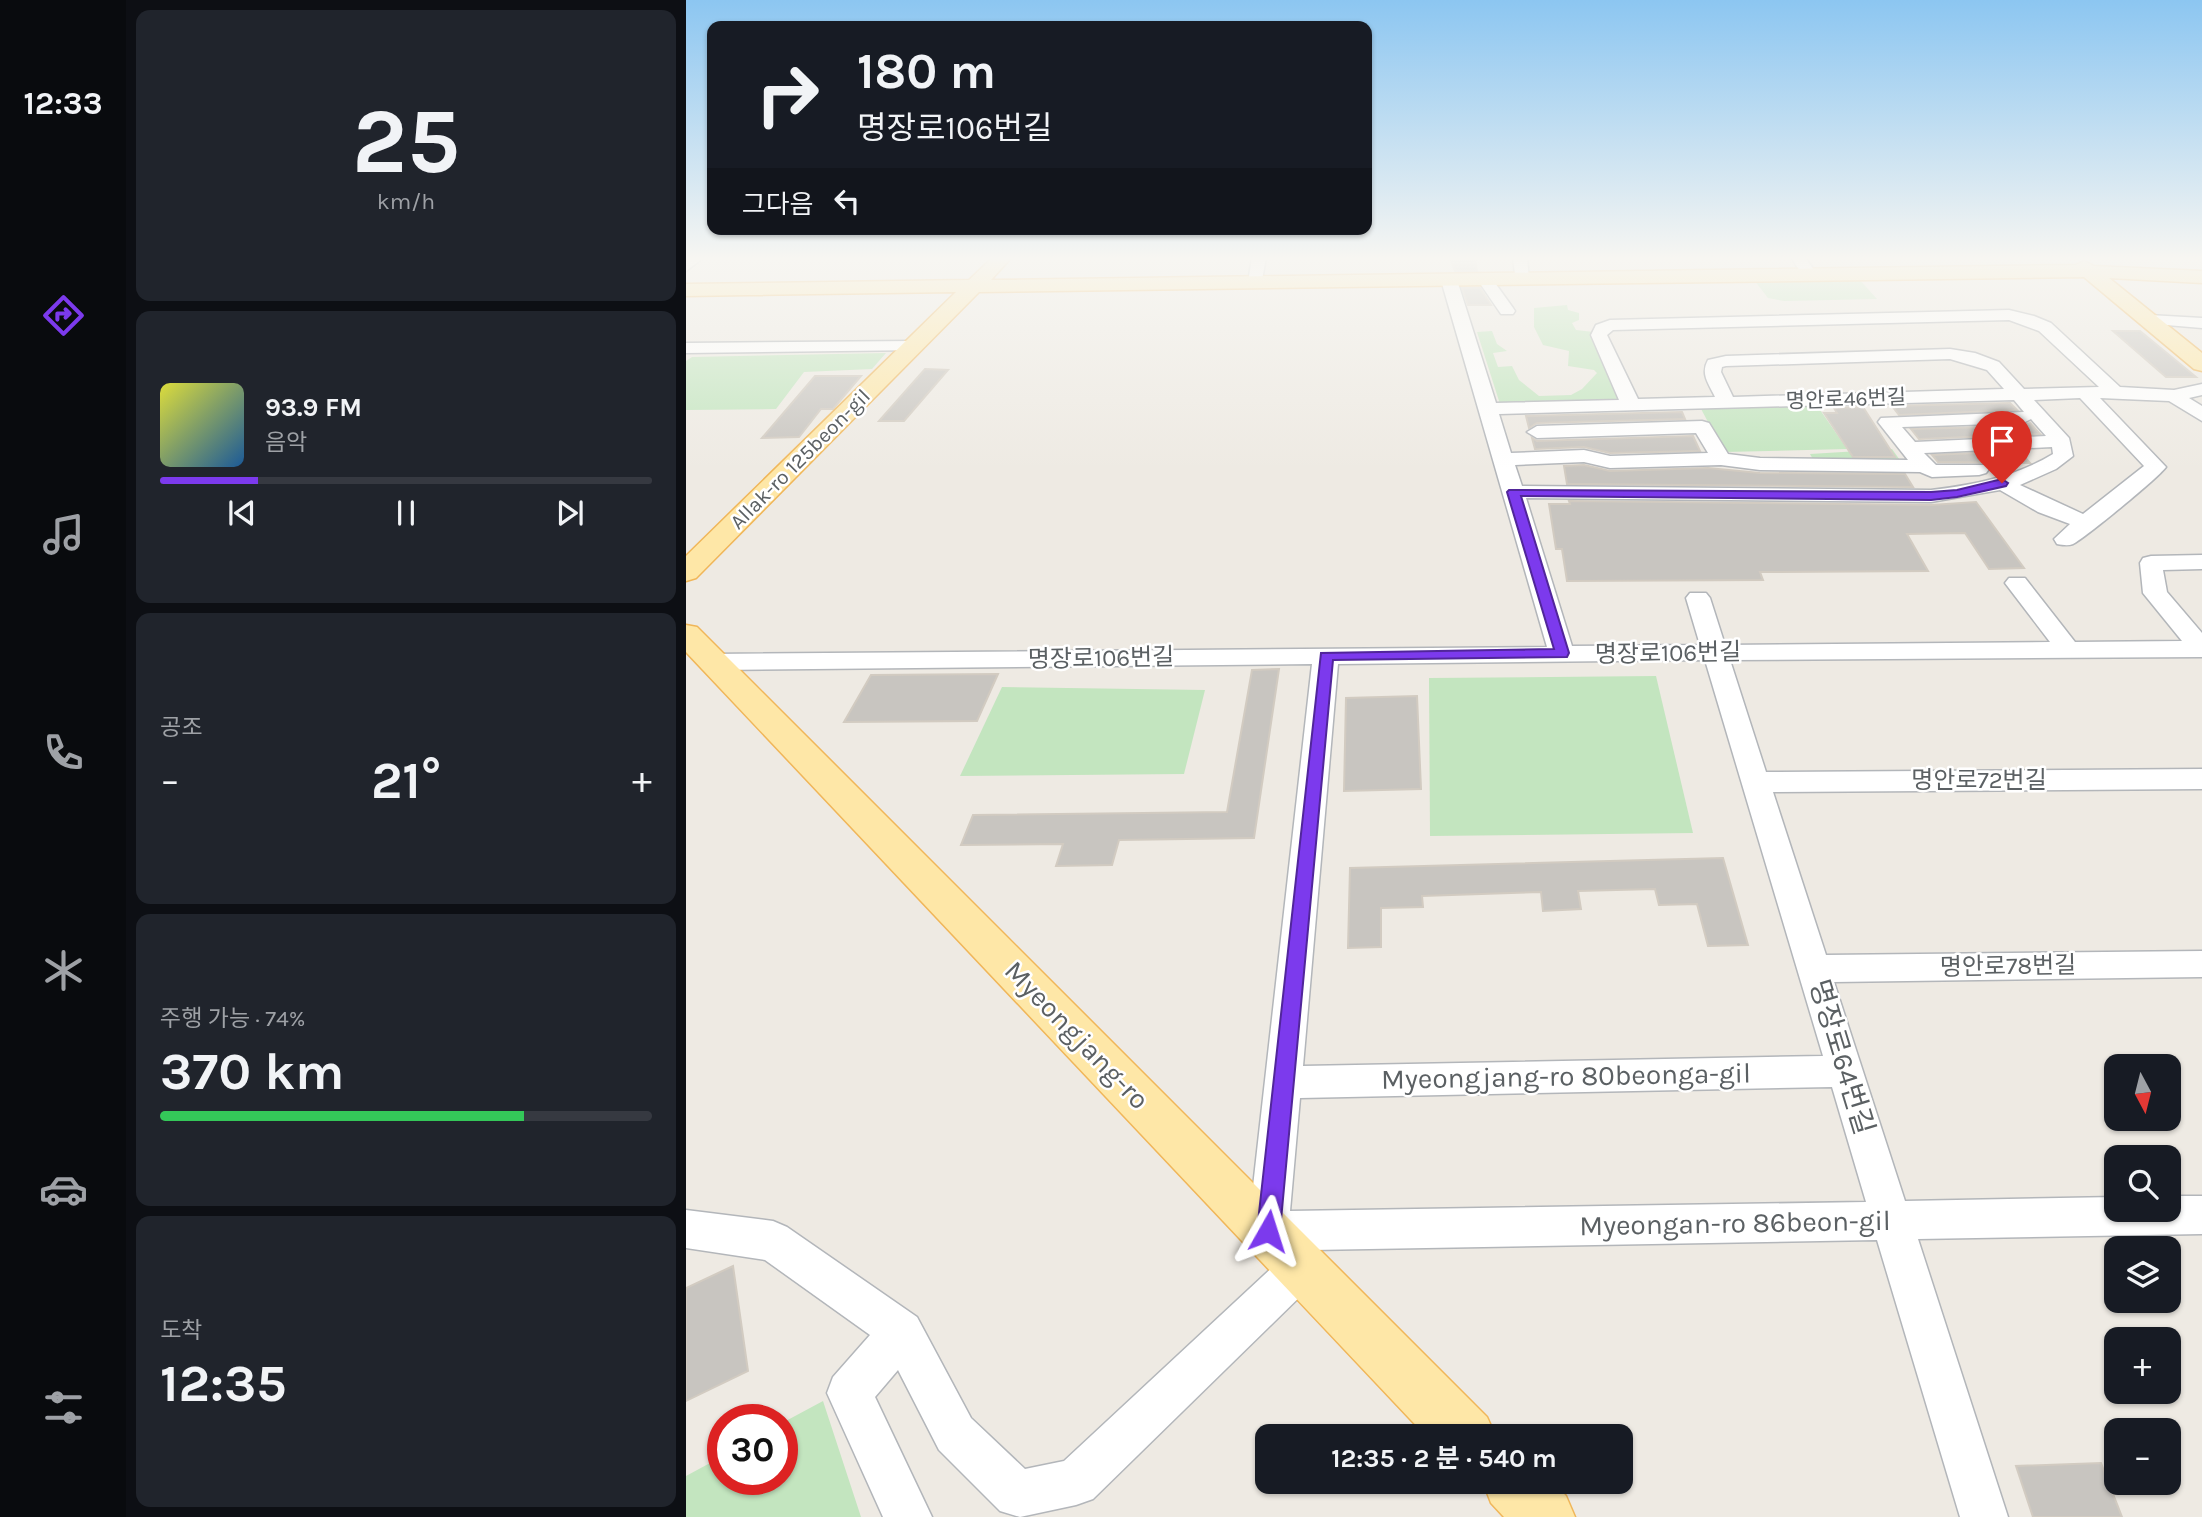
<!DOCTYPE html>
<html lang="ko">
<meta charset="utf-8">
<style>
body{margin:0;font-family:Karla,"Noto Sans KR",sans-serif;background:#20242c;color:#f1f3f6;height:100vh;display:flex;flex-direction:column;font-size:26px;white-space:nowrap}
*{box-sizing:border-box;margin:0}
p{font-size:23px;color:#9ea1a6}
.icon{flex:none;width:38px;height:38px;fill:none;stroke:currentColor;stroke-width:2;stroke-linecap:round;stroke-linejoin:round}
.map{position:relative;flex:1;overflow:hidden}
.side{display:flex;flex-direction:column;gap:10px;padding:10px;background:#0d0f14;width:560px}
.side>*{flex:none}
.top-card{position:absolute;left:21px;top:21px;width:665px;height:214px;border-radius:14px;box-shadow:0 2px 5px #0004;background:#171b24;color:#f1f3f6;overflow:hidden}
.needle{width:46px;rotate:173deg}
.tools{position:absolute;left:1418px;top:1054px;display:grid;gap:14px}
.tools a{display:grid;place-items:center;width:77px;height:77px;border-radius:14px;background:#171b24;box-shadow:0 2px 5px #0004;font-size:35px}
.speed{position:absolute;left:21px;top:1404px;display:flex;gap:14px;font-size:35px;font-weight:700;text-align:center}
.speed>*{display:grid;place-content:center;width:91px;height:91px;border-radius:50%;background:#171b24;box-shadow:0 2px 5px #0004;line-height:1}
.speed .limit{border:10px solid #d22;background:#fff;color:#111}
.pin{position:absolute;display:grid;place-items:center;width:60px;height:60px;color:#fff;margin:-72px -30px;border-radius:50% 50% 50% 0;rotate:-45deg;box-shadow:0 0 7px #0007}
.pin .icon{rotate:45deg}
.me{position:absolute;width:77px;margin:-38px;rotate:6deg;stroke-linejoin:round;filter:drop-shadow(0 0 5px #0008)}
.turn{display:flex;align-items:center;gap:24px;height:147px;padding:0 35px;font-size:32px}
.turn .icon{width:91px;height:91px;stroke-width:2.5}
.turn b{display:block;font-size:49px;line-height:60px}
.then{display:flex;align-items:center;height:66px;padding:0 35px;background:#0003;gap:14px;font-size:26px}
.big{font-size:52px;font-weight:700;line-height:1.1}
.side .widget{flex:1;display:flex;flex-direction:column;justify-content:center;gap:10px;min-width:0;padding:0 24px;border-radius:14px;background:#20242c}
.side .dial{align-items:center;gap:0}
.dial b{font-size:91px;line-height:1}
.song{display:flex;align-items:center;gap:21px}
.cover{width:84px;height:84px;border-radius:10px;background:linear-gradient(135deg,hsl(60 70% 55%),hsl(210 70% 35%))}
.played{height:7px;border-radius:4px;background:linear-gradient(90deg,#7c3aed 20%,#363941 20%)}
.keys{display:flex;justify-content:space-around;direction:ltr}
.heat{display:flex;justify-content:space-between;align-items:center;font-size:38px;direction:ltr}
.charge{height:10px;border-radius:5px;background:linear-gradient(90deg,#34c759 74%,#363941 0)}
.trip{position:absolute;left:569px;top:1424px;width:378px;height:70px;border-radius:14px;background:#171b24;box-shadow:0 2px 5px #0004;font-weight:700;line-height:70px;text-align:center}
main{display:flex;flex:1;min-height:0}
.tabs{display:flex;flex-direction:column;width:126px;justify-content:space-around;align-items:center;background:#090b0e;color:#9ea1a6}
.tabs .icon{width:49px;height:49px}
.tabs .selected{color:#7c3aed}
.tabs b{font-size:32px;color:#f1f3f6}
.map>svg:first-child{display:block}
.green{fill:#c3e5bf}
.building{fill:#c8c5c0;stroke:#d2cbc1;stroke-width:2}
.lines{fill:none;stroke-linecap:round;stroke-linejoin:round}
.minor-casing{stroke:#b3b6ba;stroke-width:3}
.major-casing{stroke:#f0b659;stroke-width:3}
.minor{fill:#fff;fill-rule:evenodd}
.major{fill:#fee7a7;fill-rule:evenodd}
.route{fill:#7c3aed;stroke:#51269a;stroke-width:2}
.labels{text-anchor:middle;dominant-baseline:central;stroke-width:5;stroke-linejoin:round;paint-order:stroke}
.far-street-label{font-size:21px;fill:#5b6063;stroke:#fff}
.street-label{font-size:24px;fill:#5b6063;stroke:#fff}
.near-street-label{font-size:28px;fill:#5b6063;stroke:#fff}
</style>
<main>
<nav class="tabs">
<b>12:33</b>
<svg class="icon selected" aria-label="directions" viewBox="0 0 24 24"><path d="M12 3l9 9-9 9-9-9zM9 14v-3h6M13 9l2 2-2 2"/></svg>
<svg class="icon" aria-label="music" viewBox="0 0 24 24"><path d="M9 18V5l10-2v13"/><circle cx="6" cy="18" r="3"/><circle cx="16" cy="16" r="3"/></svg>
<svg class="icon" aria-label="phone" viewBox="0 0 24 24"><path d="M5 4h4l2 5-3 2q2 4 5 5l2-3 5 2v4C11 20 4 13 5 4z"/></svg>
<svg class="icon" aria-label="climate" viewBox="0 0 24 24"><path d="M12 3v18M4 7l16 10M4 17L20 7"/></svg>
<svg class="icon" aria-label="car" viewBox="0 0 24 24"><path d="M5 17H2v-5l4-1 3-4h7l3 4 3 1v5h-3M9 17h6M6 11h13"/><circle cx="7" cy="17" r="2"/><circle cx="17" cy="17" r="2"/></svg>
<svg class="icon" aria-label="filters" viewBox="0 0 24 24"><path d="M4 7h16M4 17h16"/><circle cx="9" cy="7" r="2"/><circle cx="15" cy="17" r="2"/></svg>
</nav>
<section class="side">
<div class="widget dial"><b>25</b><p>km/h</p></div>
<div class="widget">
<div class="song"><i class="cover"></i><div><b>93.9 FM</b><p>음악</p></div></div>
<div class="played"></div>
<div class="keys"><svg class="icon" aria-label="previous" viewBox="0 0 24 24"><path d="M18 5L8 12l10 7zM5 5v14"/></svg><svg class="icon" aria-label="pause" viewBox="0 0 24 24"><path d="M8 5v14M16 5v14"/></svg><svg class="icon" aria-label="next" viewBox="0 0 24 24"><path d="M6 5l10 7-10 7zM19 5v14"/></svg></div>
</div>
<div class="widget"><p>공조</p>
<div class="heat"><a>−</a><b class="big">21°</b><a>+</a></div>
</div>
<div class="widget"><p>주행 가능 · 74%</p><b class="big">370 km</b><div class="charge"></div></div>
<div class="widget"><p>도착</p><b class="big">12:35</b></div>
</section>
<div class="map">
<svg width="1516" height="1517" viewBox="0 0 1516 1517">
<rect width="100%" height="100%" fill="#eeeae3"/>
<g class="green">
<path d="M 1172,278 L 1191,299 L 1098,301 L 1082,298 L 1068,280 Z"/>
<path d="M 881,305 L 882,310 L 893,313 L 893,320 L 886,323 L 890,330 L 908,332 L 942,404 L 814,404 L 791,332 L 806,331 L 811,344 L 821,351 L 807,353 L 812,367 L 826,366 L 833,380 L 853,396 L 885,395 L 896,389 L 911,373 L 908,370 L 882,366 L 883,351 L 857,345 L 848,327 L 848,308 Z"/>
<path d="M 200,353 L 186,369 L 118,372 L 90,409 L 0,410 L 0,361 L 6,357 Z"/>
<path d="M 1130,404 L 1161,449 L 1038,452 L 1014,407 Z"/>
<path d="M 1206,449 L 1216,463 L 1128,461 L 1124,454 Z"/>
<path d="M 970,676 L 1007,833 L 744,836 L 743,678 Z"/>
<path d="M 316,687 L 519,690 L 498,774 L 274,776 Z"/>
<path d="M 137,1401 L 175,1517 L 0,1517 L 0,1476 L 37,1456 L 37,1479 L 96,1479 L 96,1423 Z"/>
</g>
<g class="building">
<path d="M 764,258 L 789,258 L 791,271 L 769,271 Z"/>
<path d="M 776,288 L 794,288 L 805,305 L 782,305 Z"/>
<path d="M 1427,331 L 1454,331 L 1510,377 L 1480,377 Z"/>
<path d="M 239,369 L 262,370 L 218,421 L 193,421 Z"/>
<path d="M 129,376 L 175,376 L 147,409 L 135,409 L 113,437 L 76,438 Z"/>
<path d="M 1324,403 L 1331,410 L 1213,415 L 1206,406 Z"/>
<path d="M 1177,407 L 1209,457 L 1167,457 L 1138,413 L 1151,413 L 1148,408 Z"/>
<path d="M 996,412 L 999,419 L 851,423 L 843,428 L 840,416 Z"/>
<path d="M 1344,423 L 1354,434 L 1233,439 L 1225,429 L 1337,426 Z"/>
<path d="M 1007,436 L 1014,451 L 924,453 L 898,447 L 849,449 L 846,438 L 851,441 Z"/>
<path d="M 1333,451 L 1344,463 L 1252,462 L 1246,455 Z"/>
<path d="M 898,465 L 924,471 L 1022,468 L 1074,473 L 1219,474 L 1227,487 L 881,484 L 878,466 Z"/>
<path d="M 883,501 L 1245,505 L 1290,502 L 1338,568 L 1303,569 L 1279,533 L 1221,534 L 1242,571 L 1074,572 L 1077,580 L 881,581 L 876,549 L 870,549 L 863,504 L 884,504 Z"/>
<path d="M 593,669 L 568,838 L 433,840 L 426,865 L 370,866 L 377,844 L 275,845 L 287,815 L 541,812 L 566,670 Z"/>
<path d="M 312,674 L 291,721 L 158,722 L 185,675 Z"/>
<path d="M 731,696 L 735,789 L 658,791 L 660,698 Z"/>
<path d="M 1037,858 L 1062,945 L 1022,946 L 1011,904 L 973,905 L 969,889 L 892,891 L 895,909 L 857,911 L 855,892 L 736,896 L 737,907 L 695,908 L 695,947 L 662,948 L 664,868 Z"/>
<path d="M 47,1266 L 62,1371 L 0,1401 L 0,1288 Z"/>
<path d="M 1415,1463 L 1436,1517 L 1347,1517 L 1330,1466 Z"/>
</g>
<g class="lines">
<defs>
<g id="minor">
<path d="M 17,258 L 0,271 L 1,258 Z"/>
<path d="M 566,258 L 580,258 L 575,285 L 570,287 L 562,282 Z"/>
<path d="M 827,258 L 841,258 L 843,279 L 840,282 L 830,282 Z"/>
<path d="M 1105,258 L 1119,258 L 1132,275 L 1129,278 L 1119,278 Z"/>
<path d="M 799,274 L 804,276 L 827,308 L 829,311 L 827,314 L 815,314 L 791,279 Z"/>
<path d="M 763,275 L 771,280 L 810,403 L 933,400 L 905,335 L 910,325 L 924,320 L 1323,310 L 1348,316 L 1365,323 L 1434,387 L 1488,390 L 1516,384 L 1516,395 L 1503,398 L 1516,406 L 1516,421 L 1483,401 L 1414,398 L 1480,467 C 1472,478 1400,537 1387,544 C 1382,546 1377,545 1371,544 L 1368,539 L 1384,524 L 1352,512 L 1314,490 L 1245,502 L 840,498 L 886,646 L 1014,645 L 1000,598 L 1004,593 L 1020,593 L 1024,598 L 1039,645 L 1364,642 L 1319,583 L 1323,578 L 1339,578 L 1389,642 L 1496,641 L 1457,593 L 1454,563 L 1457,558 L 1465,556 L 1516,555 L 1516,569 L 1477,570 L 1481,592 L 1516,633 L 1516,657 L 1044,660 L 1080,772 L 1516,769 L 1516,789 L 1087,792 L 1140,955 L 1516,951 L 1516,977 L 1148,982 L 1219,1201 L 1430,1197 L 1430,1209 L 1482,1209 L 1482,1196 L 1516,1196 L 1516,1234 L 1232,1239 L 1322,1517 L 1274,1517 L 1191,1240 L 626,1250 L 631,1252 L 637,1266 L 631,1280 L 407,1499 L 390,1505 L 334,1517 L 314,1511 L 253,1450 L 212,1370 L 189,1397 L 246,1517 L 197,1517 L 141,1393 L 147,1377 L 184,1335 L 79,1260 L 0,1248 L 0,1210 L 87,1221 L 101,1227 L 231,1317 L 285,1418 L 339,1469 L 378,1461 L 605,1250 L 582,1251 L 568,1245 L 562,1231 L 626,664 L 27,670 L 18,667 L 14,662 L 18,657 L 27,654 L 861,647 L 755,280 ZM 1323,320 L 1353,331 L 1413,387 L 1338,389 L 1313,362 L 1289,353 L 1264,349 L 1040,356 L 1022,360 C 1014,374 1023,384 1029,397 L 952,399 L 921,335 L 927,330 ZM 1264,359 L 1301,370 L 1318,389 L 1047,397 L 1035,372 L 1036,367 L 1040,366 ZM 1394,398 L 1458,466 L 1397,514 L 1334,485 L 1370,469 L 1387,456 L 1383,438 L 1348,400 ZM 1328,400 L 1338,412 L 1195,418 L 1192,422 L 1222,460 L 1074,458 L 1042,454 L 1023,423 L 1016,421 L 851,426 L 841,432 L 851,438 L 1010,433 L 1022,453 L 924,456 L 898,450 L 825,453 L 813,414 ZM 1345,419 L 1360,436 L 1229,442 L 1216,427 L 1337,423 ZM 1366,447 L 1367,454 C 1329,477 1288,485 1245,490 L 836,486 L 829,465 L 898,462 L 924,468 L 1035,465 L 1074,470 L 1234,472 L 1246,477 L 1293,475 L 1300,473 L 1303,469 L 1300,465 L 1250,465 L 1238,453 ZM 1019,660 L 1137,1056 L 617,1066 L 652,664 ZM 1146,1087 L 1180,1202 L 604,1211 L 614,1098 Z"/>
<path d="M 1463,315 L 1516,318 L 1516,328 L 1457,323 L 1455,320 L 1457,317 Z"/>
<path d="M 228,341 L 234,342 L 237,346 L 234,350 L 0,353 L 0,343 Z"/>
</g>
<g id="major">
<path d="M 306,258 L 325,258 L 305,280 L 1390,265 L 1398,261 L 1408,266 L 1516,271 L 1516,283 L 1423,278 L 1516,353 L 1516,371 L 1508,369 L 1398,277 L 293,292 L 10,578 L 0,581 L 0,556 L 270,292 L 0,296 L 0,284 L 283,280 Z"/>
<path d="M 0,625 L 11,627 L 801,1417 L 810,1437 L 741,1437 L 0,652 Z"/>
<path d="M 797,1482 L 867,1482 L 880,1496 L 889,1517 L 818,1517 L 805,1503 Z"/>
</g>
</defs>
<use href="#minor" class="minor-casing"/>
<use href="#major" class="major-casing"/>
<use href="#minor" class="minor"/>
<use href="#major" class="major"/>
</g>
<linearGradient id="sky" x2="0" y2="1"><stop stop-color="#8cc6f1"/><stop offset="0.55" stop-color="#f7f6f2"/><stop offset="1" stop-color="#f7f6f2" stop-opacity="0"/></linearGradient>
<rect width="1516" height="470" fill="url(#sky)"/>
<path class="route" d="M 1316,479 L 1322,483 L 1320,486 L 1271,497 L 1245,500 L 835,496 L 883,653 L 881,657 L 647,660 L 594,1231 L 590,1239 L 582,1242 L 574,1239 L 571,1231 L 635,653 L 868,649 L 821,492 L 823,490 L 1245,492 L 1271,490 Z"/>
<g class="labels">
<g class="far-street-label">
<text transform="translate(1160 399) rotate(-2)">명안로46번길</text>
<text transform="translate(114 459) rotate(-45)">Allak-ro 125beon-gil</text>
</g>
<g class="street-label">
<text transform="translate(982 653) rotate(-1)">명장로106번길</text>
<text transform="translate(415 658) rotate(-1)">명장로106번길</text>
<text x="1293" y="780">명안로72번길</text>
<text transform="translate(1322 966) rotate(-1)">명안로78번길</text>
</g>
<g class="near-street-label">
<text transform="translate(391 1035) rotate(46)">Myeongjang-ro</text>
<text transform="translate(1156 1057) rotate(73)">명장로64번길</text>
<text transform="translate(880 1076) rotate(-1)">Myeongjang-ro 80beonga-gil</text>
<text transform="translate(1049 1223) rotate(-1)">Myeongan-ro 86beon-gil</text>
</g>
</g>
</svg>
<div class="tools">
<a><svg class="needle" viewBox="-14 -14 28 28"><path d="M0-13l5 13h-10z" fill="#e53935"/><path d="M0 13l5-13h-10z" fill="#9ea1a6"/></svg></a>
<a><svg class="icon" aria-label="search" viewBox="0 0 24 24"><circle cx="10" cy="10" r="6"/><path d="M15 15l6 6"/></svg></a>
<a><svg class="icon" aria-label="layers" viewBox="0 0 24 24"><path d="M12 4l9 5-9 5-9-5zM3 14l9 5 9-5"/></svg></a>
<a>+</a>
<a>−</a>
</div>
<div class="speed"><div class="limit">30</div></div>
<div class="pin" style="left:1316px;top:483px;background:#d93025"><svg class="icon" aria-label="arrive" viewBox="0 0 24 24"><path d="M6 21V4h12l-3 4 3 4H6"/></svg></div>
<svg class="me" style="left:582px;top:1231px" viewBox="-20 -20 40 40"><path d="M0-17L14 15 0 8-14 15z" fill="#7c3aed" stroke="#fff" stroke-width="4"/></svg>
<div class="trip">12:35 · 2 분 · 540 m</div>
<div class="top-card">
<div class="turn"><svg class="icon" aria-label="right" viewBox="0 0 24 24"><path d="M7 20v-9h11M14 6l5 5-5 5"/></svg><div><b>180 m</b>명장로106번길</div></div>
<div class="then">그다음<svg class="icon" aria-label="left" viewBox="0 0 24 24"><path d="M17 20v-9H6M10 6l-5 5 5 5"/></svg></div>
</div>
</div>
</main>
